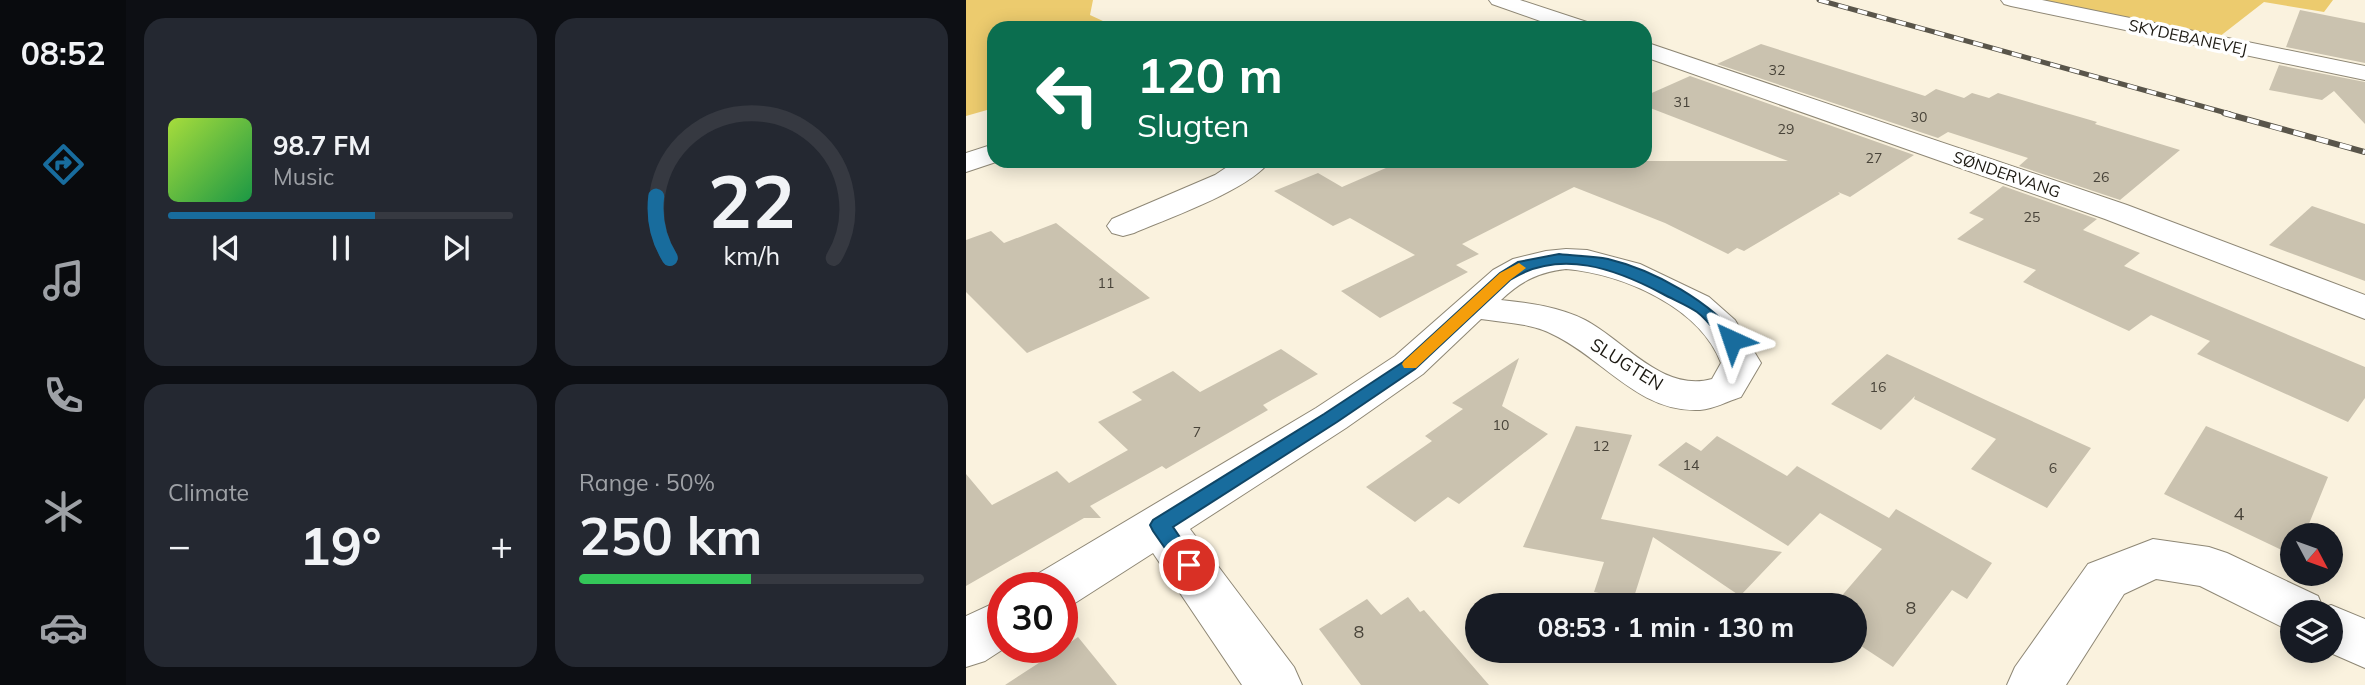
<!DOCTYPE html>
<meta charset="utf-8">
<style>
body{margin:0;font-family:Mulish,sans-serif;background:#242831;color:#f1f3f6;height:100vh;display:flex;flex-direction:column;font-size:26px;white-space:nowrap}
*{box-sizing:border-box;margin:0}
p{font-size:23px;color:#9ea1a6}
.icon{flex:none;width:38px;height:38px;fill:none;stroke:currentColor;stroke-width:2;stroke-linecap:round;stroke-linejoin:round}
.map{position:relative;flex:1;overflow:hidden}
.details{display:flex;flex-direction:column;gap:18px;padding:18px;background:#0d0f14;width:840px}
.details>*{flex:none}
.hud{position:absolute;left:21px;top:21px;width:665px;height:147px;border-radius:21px;box-shadow:0 4px 18px #0003;background:#0b6e4f;color:#fff;overflow:hidden}
.needle{width:46px;rotate:131deg}
.tools{position:absolute;left:1314px;top:523px;display:grid;gap:14px}
.tools a{display:grid;place-items:center;width:63px;height:63px;border-radius:50%;background:#171b24;box-shadow:0 4px 18px #0003;font-size:35px}
.speed{position:absolute;left:21px;top:572px;display:flex;gap:14px;font-size:35px;font-weight:700;text-align:center}
.speed>*{display:grid;place-content:center;width:91px;height:91px;border-radius:50%;background:#171b24;box-shadow:0 4px 18px #0003;line-height:1}
.speed .limit{border:10px solid #d22;background:#fff;color:#111}
.pin{position:absolute;display:grid;place-items:center;width:60px;height:60px;color:#fff;margin:-30px;border:4px solid #fff;border-radius:50%;box-shadow:0 2px 7px #0007}
.me{position:absolute;width:77px;margin:-38px;rotate:318deg;stroke-linejoin:round;filter:drop-shadow(0 0 5px #0008)}
.turn{display:flex;align-items:center;gap:24px;height:147px;padding:0 35px;font-size:32px}
.turn .icon{width:91px;height:91px;stroke-width:2.5}
.turn b{display:block;font-size:49px;line-height:60px}
.big{font-size:52px;font-weight:700;line-height:1.1}
.details .widget{flex:1;display:flex;flex-direction:column;justify-content:center;gap:10px;min-width:0;padding:0 24px;border-radius:21px;background:#242831}
.details .dial{align-items:center;gap:0}
.dial svg{height:182px;overflow:visible;fill:none;stroke:#363941;stroke-width:7;stroke-linecap:round;text-anchor:middle}
.dial text{fill:#f1f3f6;stroke:none}
.song{display:flex;align-items:center;gap:21px}
.cover{width:84px;height:84px;border-radius:10px;background:linear-gradient(135deg,hsl(80 70% 55%),hsl(140 70% 35%))}
.played{height:7px;border-radius:4px;background:linear-gradient(90deg,#186c9d 60%,#363941 60%)}
.keys{display:flex;justify-content:space-around;direction:ltr}
.heat{display:flex;justify-content:space-between;align-items:center;font-size:38px;direction:ltr}
.charge{height:10px;border-radius:5px;background:linear-gradient(90deg,#34c759 50%,#363941 0)}
.details .tiles{flex:1;display:grid;gap:18px;grid-template-columns:repeat(2,1fr)}
.trip{position:absolute;left:499px;top:593px;width:402px;height:70px;border-radius:35px;background:#171b24;box-shadow:0 4px 18px #0003;font-weight:700;line-height:70px;text-align:center}
main{display:flex;flex:1;min-height:0}
.menu{display:flex;flex-direction:column;width:126px;justify-content:space-around;align-items:center;background:#090b0e;color:#9ea1a6}
.menu .icon{width:49px;height:49px}
.menu .on{color:#186c9d}
.menu b{font-size:32px;color:#f1f3f6}
.map>svg:first-child{display:block}
.green{fill:#eccb6e}
.building{fill:#cac2af}
.lines{fill:none;stroke-linecap:round;stroke-linejoin:round}
.minor-casing{stroke:#8e8775;stroke-width:2}
.minor{fill:#fff;fill-rule:evenodd}
.rail-far1-casing{stroke:#59554a;stroke-width:5}
.rail-casing{stroke:#59554a;stroke-width:6}
.rail-far1{stroke:#fff;stroke-width:3.5;stroke-dasharray:10;stroke-linecap:butt}
.rail{stroke:#fff;stroke-width:4.5;stroke-dasharray:12;stroke-linecap:butt}
.route{fill:#186c9d;stroke:#104666;stroke-width:2}
.slow{fill:#f59e0b}
.labels{text-anchor:middle;dominant-baseline:central;stroke-width:7;stroke-linejoin:round;paint-order:stroke}
.number-label{font-size:14px;fill:#484339}
.far-street-label{font-size:16px;fill:#1c1912;stroke:#fff}
.street-label{font-size:18px;fill:#1c1912;stroke:#fff}
.near-number-label{font-size:18px;fill:#484339}
</style>
<main>
<nav class="menu">
<b>08:52</b>
<svg class="icon on" aria-label="directions" viewBox="0 0 24 24"><path d="M12 3l9 9-9 9-9-9zM9 14v-3h6M13 9l2 2-2 2"/></svg>
<svg class="icon" aria-label="music" viewBox="0 0 24 24"><path d="M9 18V5l10-2v13"/><circle cx="6" cy="18" r="3"/><circle cx="16" cy="16" r="3"/></svg>
<svg class="icon" aria-label="phone" viewBox="0 0 24 24"><path d="M5 4h4l2 5-3 2q2 4 5 5l2-3 5 2v4C11 20 4 13 5 4z"/></svg>
<svg class="icon" aria-label="climate" viewBox="0 0 24 24"><path d="M12 3v18M4 7l16 10M4 17L20 7"/></svg>
<svg class="icon" aria-label="car" viewBox="0 0 24 24"><path d="M5 17H2v-5l4-1 3-4h7l3 4 3 1v5h-3M9 17h6M6 11h13"/><circle cx="7" cy="17" r="2"/><circle cx="17" cy="17" r="2"/></svg>
</nav>
<section class="details">
<div class="tiles">
<div class="widget">
<div class="song"><i class="cover"></i><div><b>98.7 FM</b><p>Music</p></div></div>
<div class="played"></div>
<div class="keys"><svg class="icon" aria-label="previous" viewBox="0 0 24 24"><path d="M18 5L8 12l10 7zM5 5v14"/></svg><svg class="icon" aria-label="pause" viewBox="0 0 24 24"><path d="M8 5v14M16 5v14"/></svg><svg class="icon" aria-label="next" viewBox="0 0 24 24"><path d="M6 5l10 7-10 7zM19 5v14"/></svg></div>
</div>
<div class="widget dial"><svg viewBox="0 0 100 80">
<path d="M14 69A42 42 0 1 1 86 69"/>
<path d="M14 69A42 42 0 0 1 8 42" stroke="#186c9d"/>
<text x="50" y="56" font-size="32" font-weight="700">22</text>
<text x="50" y="72" font-size="11">km/h</text>
</svg></div>
<div class="widget"><p>Climate</p>
<div class="heat"><a>−</a><b class="big">19°</b><a>+</a></div>
</div>
<div class="widget"><p>Range · 50%</p><b class="big">250 km</b><div class="charge"></div></div>
</div>
</section>
<div class="map">
<svg width="1399" height="685" viewBox="0 0 1399 685">
<rect width="100%" height="100%" fill="#faf2de"/>
<g class="green">
<path d="M 0,0 L 127,0 L 124,15 L 152,28 L 28,28 L 28,108 L 0,116 Z"/>
<path d="M 1077,0 L 1367,0 L 1358,12 L 1298,2 L 1253,37 Z"/>
</g>
<g class="building">
<path d="M 1334,10 L 1399,23 L 1399,63 L 1320,47 Z"/>
<path d="M 795,44 L 959,96 L 970,89 L 998,98 L 1006,93 L 1023,98 L 1032,93 L 1131,122 L 1129,124 L 1214,150 L 1154,200 L 1053,166 L 1062,158 L 982,132 L 972,138 L 751,64 Z"/>
<path d="M 1313,65 L 1399,82 L 1399,124 L 1368,91 L 1356,100 L 1303,90 Z"/>
<path d="M 724,76 L 948,155 L 884,197 L 872,192 L 874,194 L 778,251 L 771,248 L 762,254 L 699,223 L 608,187 L 496,244 L 513,254 L 490,265 L 502,272 L 414,318 L 375,291 L 449,255 L 384,218 L 367,226 L 308,191 L 352,173 L 376,187 L 436,161 L 822,161 L 679,106 L 679,96 Z"/>
<path d="M 1037,186 L 1131,219 L 1117,230 L 1174,253 L 1158,266 L 1399,367 L 1399,398 L 1382,422 L 1231,354 L 1244,341 L 1185,315 L 1163,331 L 1057,282 L 1070,270 L 991,239 L 1018,219 L 1003,213 Z"/>
<path d="M 1346,206 L 1399,224 L 1399,281 L 1303,245 Z"/>
<path d="M 90,223 L 184,298 L 61,353 L 0,292 L 0,240 L 25,231 L 38,243 Z"/>
<path d="M 315,349 L 352,374 L 297,405 L 302,410 L 200,469 L 196,466 L 124,506 L 135,518 L 118,518 L 0,586 L 0,474 L 26,505 L 91,471 L 103,483 L 162,450 L 132,422 L 176,400 L 166,392 L 207,371 L 234,392 Z"/>
<path d="M 921,354 L 1024,402 L 1125,448 L 1081,508 L 1005,469 L 1030,439 L 948,399 L 949,396 L 915,430 L 865,404 Z"/>
<path d="M 553,358 L 536,406 L 582,434 L 493,504 L 482,497 L 449,522 L 400,487 L 466,441 L 459,436 L 497,409 L 486,403 Z"/>
<path d="M 610,426 L 666,435 L 635,519 L 816,552 L 774,596 L 687,537 L 667,600 L 628,592 L 638,562 L 557,547 Z"/>
<path d="M 1240,426 L 1362,477 L 1338,536 L 1326,536 L 1326,555 L 1198,494 Z"/>
<path d="M 751,436 L 821,476 L 831,466 L 923,518 L 930,509 L 1026,563 L 1001,599 L 986,590 L 927,667 L 889,642 L 889,606 L 867,606 L 916,549 L 854,513 L 822,546 L 692,465 L 720,442 L 735,451 Z"/>
<path d="M 442,597 L 454,612 L 458,610 L 523,685 L 395,685 L 353,629 L 401,599 L 415,615 Z"/>
<path d="M 112,637 L 151,685 L 39,685 L 96,648 Z"/>
</g>
<g class="lines">
<defs>
<g id="minor">
<path d="M 523,0 L 554,0 L 624,23 L 627,28 L 594,28 L 526,4 Z"/>
<path d="M 1035,0 L 1076,0 L 1399,66 L 1399,80 L 1045,6 L 1038,4 Z"/>
<path d="M 679,42 L 1161,205 L 1399,295 L 1399,319 L 1139,219 L 679,57 Z"/>
<path d="M 28,144 L 28,161 L 33,161 L 0,172 L 0,153 Z"/>
<path d="M 270,161 L 304,161 C 283,190 203,218 168,233 L 157,236 L 146,233 L 141,226 L 146,219 L 249,175 Z"/>
<path d="M 600,249 L 621,250 L 674,264 L 743,297 L 769,320 L 795,363 L 775,397 C 762,401 748,409 734,410 C 673,413 638,359 588,335 C 566,323 540,323 515,319 L 457,374 L 380,428 L 224,529 L 328,667 L 336,685 L 276,685 L 187,553 L 109,603 L 96,607 L 96,588 L 65,588 L 73,573 L 350,408 L 429,356 L 527,270 L 547,259 L 580,251 ZM 600,269 C 657,274 734,307 755,363 L 746,379 C 697,393 659,341 619,320 C 594,307 563,303 535,300 C 555,281 573,272 600,269 Z"/>
<path d="M 1187,539 L 1243,547 L 1261,553 L 1352,596 L 1357,608 L 1365,605 L 1399,619 L 1399,668 L 1360,651 L 1365,651 L 1365,612 L 1326,612 L 1326,632 L 1234,586 L 1190,579 L 1158,594 L 1100,685 L 1041,685 L 1049,667 L 1122,564 Z"/>
<path d="M 37,599 L 37,648 L 39,648 L 19,661 L 0,667 L 0,616 Z"/>
</g>
</defs>
<use href="#minor" class="minor-casing"/>
<use href="#minor" class="minor"/>
<defs>
<path id="rail-far1" d="M 853,0 L 1264,114"/>
<path id="rail" d="M 1258,113 L 1399,152"/>
</defs>
<use href="#rail-far1" class="rail-far1-casing"/>
<use href="#rail" class="rail-casing"/>
<use href="#rail-far1" class="rail-far1"/>
<use href="#rail" class="rail"/>
</g>
<path class="route" d="M 593,254 C 609,256 626,256 642,259 C 688,270 746,302 774,340 L 772,344 L 760,344 C 751,334 742,320 731,312 C 721,305 708,300 697,294 C 650,269 594,248 544,280 L 449,369 L 371,422 L 207,527 L 233,565 L 230,571 L 223,573 L 215,571 L 187,531 L 184,525 L 187,520 L 358,414 L 437,362 L 534,273 L 552,262 Z"/>
<path class="slow" d="M 553,263 L 560,268 L 544,280 L 450,368 L 438,368 L 436,364 L 438,361 L 534,273 Z"/>
<g class="labels">
<g class="number-label">
<text x="811" y="70">32</text>
<text x="716" y="102">31</text>
<text x="953" y="117">30</text>
<text x="820" y="129">29</text>
<text x="908" y="158">27</text>
<text x="1135" y="177">26</text>
<text x="1066" y="217">25</text>
<text x="140" y="283">11</text>
<text x="912" y="387">16</text>
<text x="535" y="425">10</text>
<text x="231" y="432">7</text>
<text x="635" y="446">12</text>
<text x="725" y="465">14</text>
<text x="1087" y="468">6</text>
</g>
<g class="far-street-label">
<text transform="translate(1222 37) rotate(12)">SKYDEBANEVEJ</text>
<text transform="translate(1041 174) rotate(19)">SØNDERVANG</text>
</g>
<g class="street-label">
<text transform="translate(661 364) rotate(32)">SLUGTEN</text>
</g>
<g class="near-number-label">
<text x="1273" y="513">4</text>
<text x="945" y="607">8</text>
<text x="393" y="631">8</text>
</g>
</g>
</svg>
<div class="tools">
<a><svg class="needle" viewBox="-14 -14 28 28"><path d="M0-13l5 13h-10z" fill="#e53935"/><path d="M0 13l5-13h-10z" fill="#9ea1a6"/></svg></a>
<a><svg class="icon" aria-label="layers" viewBox="0 0 24 24"><path d="M12 4l9 5-9 5-9-5zM3 14l9 5 9-5"/></svg></a>
</div>
<div class="speed"><div class="limit">30</div></div>
<div class="pin" style="left:223px;top:565px;background:#d93025"><svg class="icon" aria-label="arrive" viewBox="0 0 24 24"><path d="M6 21V4h12l-3 4 3 4H6"/></svg></div>
<svg class="me" style="left:766px;top:340px" viewBox="-20 -20 40 40"><path d="M0-17L14 15 0 8-14 15z" fill="#186c9d" stroke="#fff" stroke-width="4"/></svg>
<div class="trip">08:53 · 1 min · 130 m</div>
<div class="hud">
<div class="turn"><svg class="icon" aria-label="left" viewBox="0 0 24 24"><path d="M17 20v-9H6M10 6l-5 5 5 5"/></svg><div><b>120 m</b>Slugten</div></div>
</div>
</div>
</main>
